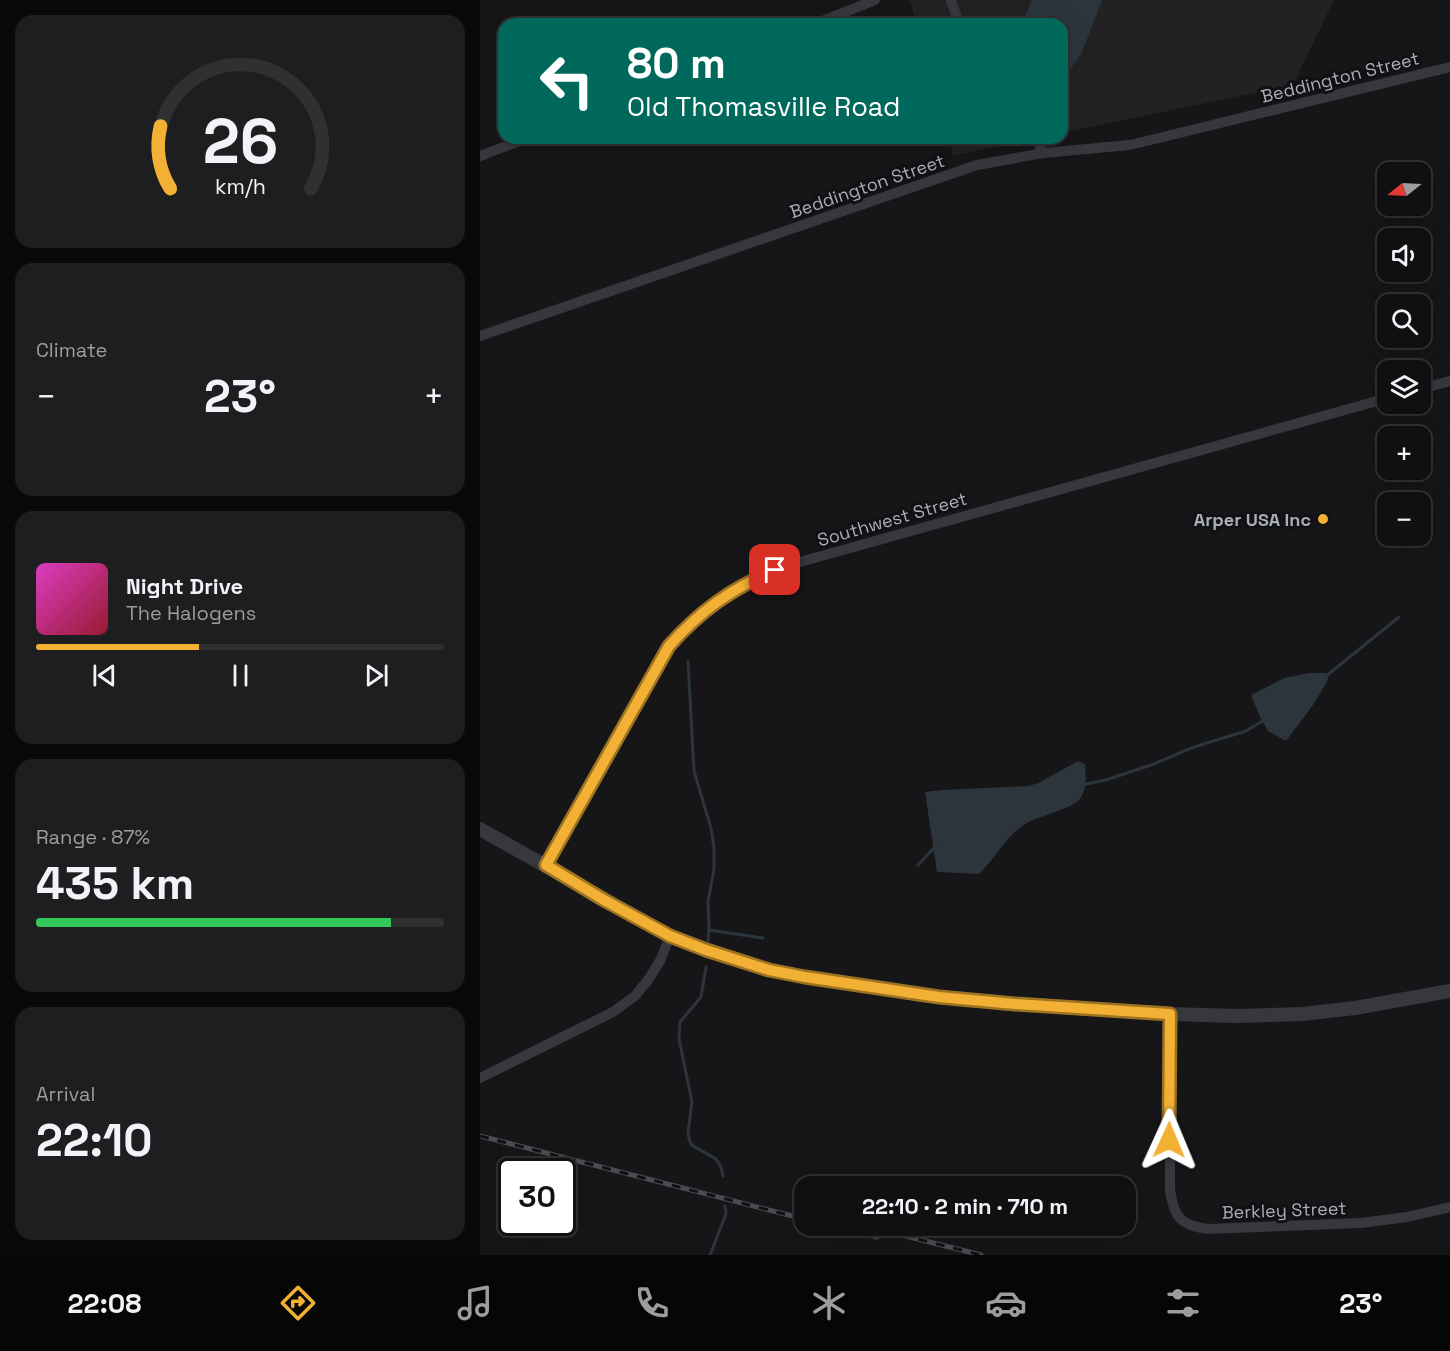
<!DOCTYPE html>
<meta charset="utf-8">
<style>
body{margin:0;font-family:"Space Grotesk",sans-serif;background:#1e1e20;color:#f1f3f6;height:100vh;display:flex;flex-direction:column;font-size:22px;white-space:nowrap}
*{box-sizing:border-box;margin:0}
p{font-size:20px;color:#9c9d9f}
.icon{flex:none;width:33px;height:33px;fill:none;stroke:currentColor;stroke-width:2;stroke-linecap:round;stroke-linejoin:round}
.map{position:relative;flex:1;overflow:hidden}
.details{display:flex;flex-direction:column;gap:15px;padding:15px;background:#09090a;width:480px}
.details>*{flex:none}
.hud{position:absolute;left:18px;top:18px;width:570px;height:126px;border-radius:18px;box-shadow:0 6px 24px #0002,0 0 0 2px #303032;background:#00695c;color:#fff;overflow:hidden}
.needle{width:39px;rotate:252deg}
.controls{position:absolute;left:897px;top:162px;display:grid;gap:12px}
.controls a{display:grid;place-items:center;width:54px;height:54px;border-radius:12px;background:#101012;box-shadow:0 6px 24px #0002,0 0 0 2px #303032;font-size:30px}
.speed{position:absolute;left:18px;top:1158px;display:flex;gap:12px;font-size:30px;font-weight:700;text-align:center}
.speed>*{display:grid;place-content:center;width:78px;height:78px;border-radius:50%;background:#101012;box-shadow:0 6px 24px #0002,0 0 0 2px #303032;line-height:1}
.speed .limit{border:3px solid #111;border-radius:9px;background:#fff;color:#111}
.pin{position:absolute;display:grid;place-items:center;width:51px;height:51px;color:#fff;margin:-26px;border-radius:12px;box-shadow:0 3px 9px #0006}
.me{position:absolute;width:66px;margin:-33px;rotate:1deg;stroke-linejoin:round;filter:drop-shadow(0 0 4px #0008)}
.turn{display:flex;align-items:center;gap:21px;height:126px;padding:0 30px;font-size:27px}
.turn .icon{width:78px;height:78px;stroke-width:2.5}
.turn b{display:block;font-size:42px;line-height:51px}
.big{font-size:45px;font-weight:800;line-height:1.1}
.details .tile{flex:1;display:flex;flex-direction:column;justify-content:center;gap:9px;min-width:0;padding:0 21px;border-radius:18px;background:#1e1e20}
.details .dial{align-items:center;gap:0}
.dial svg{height:156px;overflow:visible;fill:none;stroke:#303032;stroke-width:7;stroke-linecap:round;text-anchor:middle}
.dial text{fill:#f1f3f6;stroke:none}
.song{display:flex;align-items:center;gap:18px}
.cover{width:72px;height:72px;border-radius:9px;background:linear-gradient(135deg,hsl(310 70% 55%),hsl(350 70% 35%))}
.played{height:6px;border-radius:3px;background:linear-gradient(90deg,#f2b134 40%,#303032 40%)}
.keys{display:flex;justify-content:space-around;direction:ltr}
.heat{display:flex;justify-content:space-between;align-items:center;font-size:33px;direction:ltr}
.charge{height:9px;border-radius:4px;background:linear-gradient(90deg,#34c759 87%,#303032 0)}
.trip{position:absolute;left:314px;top:1176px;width:342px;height:60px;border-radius:18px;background:#101012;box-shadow:0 6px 24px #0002,0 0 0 2px #303032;font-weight:800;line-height:60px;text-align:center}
.tab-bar{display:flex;height:96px;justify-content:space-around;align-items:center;background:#060607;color:#9c9d9f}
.tab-bar .icon{width:42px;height:42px}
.tab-bar .on{color:#f2b134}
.tab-bar b{font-size:27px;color:#f1f3f6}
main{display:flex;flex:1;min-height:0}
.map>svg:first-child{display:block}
.built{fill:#222225}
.water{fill:#2c353c}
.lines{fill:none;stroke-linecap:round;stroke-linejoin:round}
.stream{stroke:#2c353c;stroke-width:3}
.minor{stroke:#37383d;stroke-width:10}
.tertiary{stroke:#37383d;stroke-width:14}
.rail-casing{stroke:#4a4c52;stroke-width:5}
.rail{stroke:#111113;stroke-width:3;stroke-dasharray:9;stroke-linecap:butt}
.route-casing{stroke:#9d7322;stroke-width:15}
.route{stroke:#f2b134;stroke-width:10}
.poi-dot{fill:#f2b134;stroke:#111113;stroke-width:2}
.labels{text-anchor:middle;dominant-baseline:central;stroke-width:6;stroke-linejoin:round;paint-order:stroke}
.street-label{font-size:18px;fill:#a8adb8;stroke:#111113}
.poi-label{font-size:18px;font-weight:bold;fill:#a8adb8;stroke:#111113;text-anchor:end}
</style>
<main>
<section class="details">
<div class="tile dial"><svg viewBox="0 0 100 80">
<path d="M14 69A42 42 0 1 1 86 69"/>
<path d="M14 69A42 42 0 0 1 9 37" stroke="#f2b134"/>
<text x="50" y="56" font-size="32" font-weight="700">26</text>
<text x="50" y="72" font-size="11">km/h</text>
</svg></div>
<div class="tile"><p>Climate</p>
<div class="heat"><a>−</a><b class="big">23°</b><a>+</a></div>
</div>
<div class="tile">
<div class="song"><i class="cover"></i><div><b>Night Drive</b><p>The Halogens</p></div></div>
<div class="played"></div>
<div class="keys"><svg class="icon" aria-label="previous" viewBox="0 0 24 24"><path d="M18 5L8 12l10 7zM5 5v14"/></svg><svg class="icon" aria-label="pause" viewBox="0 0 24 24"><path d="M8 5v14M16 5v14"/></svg><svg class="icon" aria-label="next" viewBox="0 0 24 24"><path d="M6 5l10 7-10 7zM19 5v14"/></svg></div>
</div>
<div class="tile"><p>Range · 87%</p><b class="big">435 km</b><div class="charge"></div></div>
<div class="tile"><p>Arrival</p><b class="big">22:10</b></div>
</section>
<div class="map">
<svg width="970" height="1255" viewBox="0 0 970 1255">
<rect width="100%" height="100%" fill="#161618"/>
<g class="built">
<path d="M 430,0 L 854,0 L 813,85 L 582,133 L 582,24 L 436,24 Z"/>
<path d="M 469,138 L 559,138 L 473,156 Z"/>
</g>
<g class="water">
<path d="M 552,0 L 622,0 L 602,52 L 582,82 L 582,24 L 542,24 Z"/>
<path d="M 829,673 L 846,673 L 848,679 C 837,702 821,721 806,741 L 788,731 L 780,717 L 771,695 L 804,678 Z"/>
<path d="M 598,761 L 605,764 C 606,775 607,791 599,800 C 588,810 561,815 547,823 C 526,835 516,858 499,874 L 457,872 L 445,792 L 461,790 L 549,786 L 558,783 Z"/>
</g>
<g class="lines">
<g class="stream">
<path d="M 208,661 L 214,771 L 231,828 L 234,848 L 234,869 L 228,902 L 229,930 L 228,941"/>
<path d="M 845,677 L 919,617"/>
<path d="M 601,785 L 626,780 L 674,764 L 714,747 L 766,731 L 784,720"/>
<path d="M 438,865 L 454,848 L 457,847"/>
<path d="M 229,930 L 283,938"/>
<path d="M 226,967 L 221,997 L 200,1022 L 199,1039 L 212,1102 L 208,1132 L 209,1138 L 211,1144 L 215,1147 L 236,1159 L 241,1167 L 243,1176"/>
<path d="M 230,1255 L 246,1214 L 245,1206"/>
</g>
<g class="minor">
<path d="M 471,0 L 479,24"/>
<path d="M 335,24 L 395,0"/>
<path d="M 556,138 L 563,153"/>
<path d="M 0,156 L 47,138"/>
<path d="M 0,336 L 497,165 L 563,153 L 650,145 L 970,67"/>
<path d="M 940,389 L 970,381"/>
<path d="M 66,865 L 189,646 C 211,621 238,597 268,582 C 285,573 303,567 320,562 L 908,398"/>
<path d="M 690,1014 L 690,1190 C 694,1217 700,1225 727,1229 L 881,1223 L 927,1217 L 970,1207"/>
<path d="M 0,1078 L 133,1012 L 155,996 L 168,980 L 180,961 L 190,936"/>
</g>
<path class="tertiary" d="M 0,829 L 190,936 L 259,961 L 289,970 L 325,977 L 460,997 L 535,1004 L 690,1014 L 756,1016 L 822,1014 L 875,1008 L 970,991"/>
<defs>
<g id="rail">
<path d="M 0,1136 L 324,1219"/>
<path d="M 351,1226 L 397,1237"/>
<path d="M 386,1226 L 501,1255"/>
</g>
</defs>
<use href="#rail" class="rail-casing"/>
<use href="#rail" class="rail"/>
</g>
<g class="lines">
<defs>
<path id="route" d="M 295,570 C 251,589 220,611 189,646 L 66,865 L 124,900 L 190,936 L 226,950 L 289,970 L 325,977 L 459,997 L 535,1004 L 690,1014 L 689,1140"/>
</defs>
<use href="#route" class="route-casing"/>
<use href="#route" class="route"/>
</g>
<circle class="poi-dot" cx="843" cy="519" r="6"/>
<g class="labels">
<g class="street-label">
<text transform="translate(860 77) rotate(-14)">Beddington Street</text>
<text transform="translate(387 186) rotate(-19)">Beddington Street</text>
<text transform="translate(412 519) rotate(-16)">Southwest Street</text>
<text transform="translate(804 1210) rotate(-2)">Berkley Street</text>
</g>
<g class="poi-label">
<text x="831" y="519">Arper USA Inc</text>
</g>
</g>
</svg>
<div class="controls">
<a><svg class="needle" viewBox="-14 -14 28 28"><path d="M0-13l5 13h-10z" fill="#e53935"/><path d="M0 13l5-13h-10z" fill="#9c9d9f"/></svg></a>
<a><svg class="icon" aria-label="sound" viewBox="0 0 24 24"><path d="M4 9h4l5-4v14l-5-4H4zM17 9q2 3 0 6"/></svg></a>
<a><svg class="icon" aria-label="search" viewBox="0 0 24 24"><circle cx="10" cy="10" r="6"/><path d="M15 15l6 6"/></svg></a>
<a><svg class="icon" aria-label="layers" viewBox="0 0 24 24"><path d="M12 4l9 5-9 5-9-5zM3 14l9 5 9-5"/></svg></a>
<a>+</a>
<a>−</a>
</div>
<div class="speed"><div class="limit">30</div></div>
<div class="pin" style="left:295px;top:570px;background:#d93025"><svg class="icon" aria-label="arrive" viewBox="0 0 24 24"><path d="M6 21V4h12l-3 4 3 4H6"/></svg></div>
<svg class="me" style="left:689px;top:1140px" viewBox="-20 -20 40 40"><path d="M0-17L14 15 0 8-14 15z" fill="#f2b134" stroke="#fff" stroke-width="4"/></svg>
<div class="trip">22:10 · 2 min · 710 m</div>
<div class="hud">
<div class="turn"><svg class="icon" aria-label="left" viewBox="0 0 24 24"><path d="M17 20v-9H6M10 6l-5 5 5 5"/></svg><div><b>80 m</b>Old Thomasville Road</div></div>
</div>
</div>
</main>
<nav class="tab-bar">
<b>22:08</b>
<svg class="icon on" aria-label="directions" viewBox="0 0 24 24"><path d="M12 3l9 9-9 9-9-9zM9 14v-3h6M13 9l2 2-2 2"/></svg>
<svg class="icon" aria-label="music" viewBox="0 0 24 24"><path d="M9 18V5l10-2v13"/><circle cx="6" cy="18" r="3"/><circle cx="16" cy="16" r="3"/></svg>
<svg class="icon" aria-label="phone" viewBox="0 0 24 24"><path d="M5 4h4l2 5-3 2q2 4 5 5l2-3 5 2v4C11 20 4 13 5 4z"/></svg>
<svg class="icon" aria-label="climate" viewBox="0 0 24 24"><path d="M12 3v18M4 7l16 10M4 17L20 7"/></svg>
<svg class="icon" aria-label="car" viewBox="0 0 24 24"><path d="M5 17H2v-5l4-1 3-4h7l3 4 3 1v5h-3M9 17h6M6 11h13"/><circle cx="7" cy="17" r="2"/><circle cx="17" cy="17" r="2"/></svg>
<svg class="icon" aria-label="filters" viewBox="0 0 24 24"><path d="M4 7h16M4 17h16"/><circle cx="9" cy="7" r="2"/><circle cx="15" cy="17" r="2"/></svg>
<b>23°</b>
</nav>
